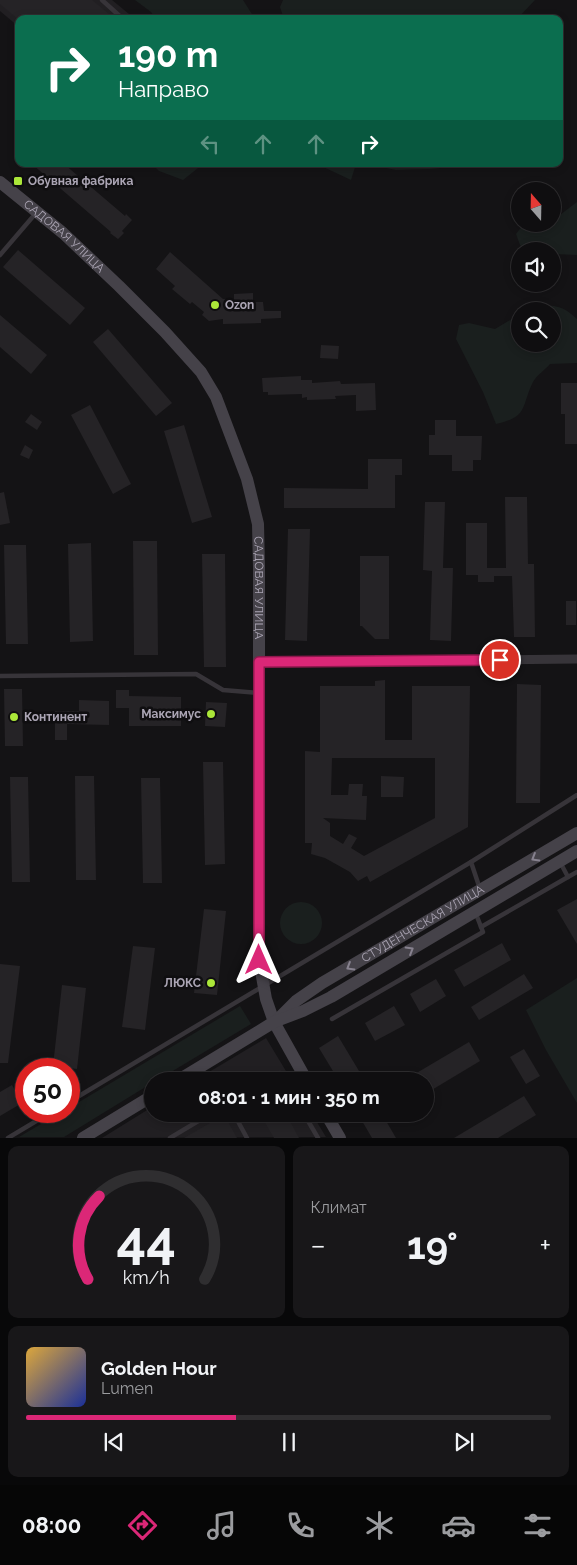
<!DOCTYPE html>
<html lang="ru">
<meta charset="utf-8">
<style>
body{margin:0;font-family:Raleway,sans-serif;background:#181719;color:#f1f3f6;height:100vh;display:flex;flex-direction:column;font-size:19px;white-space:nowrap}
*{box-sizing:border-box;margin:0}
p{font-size:16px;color:#9b9c9f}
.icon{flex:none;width:28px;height:28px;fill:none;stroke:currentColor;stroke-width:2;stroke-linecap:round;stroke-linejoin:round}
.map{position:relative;height:1138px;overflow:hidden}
.details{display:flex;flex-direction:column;gap:8px;padding:8px;background:#080809;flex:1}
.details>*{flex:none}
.guide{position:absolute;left:15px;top:15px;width:548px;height:152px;border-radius:10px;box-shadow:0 2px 8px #0003,0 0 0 1px #2f2e30;background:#0b6e4f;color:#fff;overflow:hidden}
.needle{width:32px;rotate:340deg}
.controls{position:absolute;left:511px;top:182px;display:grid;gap:10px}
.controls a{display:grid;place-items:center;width:50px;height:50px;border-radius:50%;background:#0f0e10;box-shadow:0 2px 8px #0003,0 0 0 1px #2f2e30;font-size:25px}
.speed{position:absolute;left:15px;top:1058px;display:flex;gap:10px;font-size:25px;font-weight:700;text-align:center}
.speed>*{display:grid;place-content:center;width:65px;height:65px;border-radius:50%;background:#0f0e10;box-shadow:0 2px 8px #0003,0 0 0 1px #2f2e30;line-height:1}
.speed .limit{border:8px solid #d22;background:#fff;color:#111}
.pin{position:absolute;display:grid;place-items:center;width:42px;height:42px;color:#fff;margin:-21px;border:2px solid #fff;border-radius:50%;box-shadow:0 1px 5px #0007}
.me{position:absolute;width:55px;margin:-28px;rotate:0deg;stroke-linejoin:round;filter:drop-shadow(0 0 4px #0008)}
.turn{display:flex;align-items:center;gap:18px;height:105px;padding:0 20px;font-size:22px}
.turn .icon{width:65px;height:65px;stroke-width:2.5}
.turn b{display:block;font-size:35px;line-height:42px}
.lanes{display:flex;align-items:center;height:48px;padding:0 20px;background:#0003;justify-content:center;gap:25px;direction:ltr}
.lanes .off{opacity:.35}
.big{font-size:38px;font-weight:700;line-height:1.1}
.details .widget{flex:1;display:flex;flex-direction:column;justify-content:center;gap:8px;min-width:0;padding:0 18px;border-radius:10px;background:#181719}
.details .dial{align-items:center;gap:0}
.dial svg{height:130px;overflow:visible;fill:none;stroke:#2f2e30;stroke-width:7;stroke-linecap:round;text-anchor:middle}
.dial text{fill:#f1f3f6;stroke:none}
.song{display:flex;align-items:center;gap:15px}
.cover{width:60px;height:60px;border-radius:8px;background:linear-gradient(135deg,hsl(40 70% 55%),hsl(230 70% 35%))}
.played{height:5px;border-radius:2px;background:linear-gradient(90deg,#db2777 40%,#2f2e30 40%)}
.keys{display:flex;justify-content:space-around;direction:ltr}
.heat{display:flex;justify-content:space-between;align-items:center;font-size:28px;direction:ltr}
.details .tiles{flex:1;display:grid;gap:8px;grid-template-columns:1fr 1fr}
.widget:last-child{grid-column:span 2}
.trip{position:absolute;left:144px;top:1072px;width:290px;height:50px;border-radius:25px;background:#0f0e10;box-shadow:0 2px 8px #0003,0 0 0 1px #2f2e30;font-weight:700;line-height:50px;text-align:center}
.dock{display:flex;height:80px;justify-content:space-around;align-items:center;background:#060606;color:#9b9c9f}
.dock .icon{width:35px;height:35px}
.dock .selected{color:#db2777}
.dock b{font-size:22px;color:#f1f3f6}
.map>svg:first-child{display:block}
.built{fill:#211f22}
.green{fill:#1a1f1e}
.building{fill:#252326;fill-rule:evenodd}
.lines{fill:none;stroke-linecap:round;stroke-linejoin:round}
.service{stroke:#373439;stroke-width:4.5}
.minor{stroke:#373439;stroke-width:9}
.secondary{stroke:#454249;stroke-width:12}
.oneway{stroke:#87828f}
.route-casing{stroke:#8e194d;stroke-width:12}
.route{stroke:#db2777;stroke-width:9}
.poi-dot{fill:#abe739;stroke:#0f0e10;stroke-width:2}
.labels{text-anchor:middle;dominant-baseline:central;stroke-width:5;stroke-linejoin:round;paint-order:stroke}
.poi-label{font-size:12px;font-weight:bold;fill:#aba5b4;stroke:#0f0e10;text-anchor:start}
.street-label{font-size:12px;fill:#aba5b4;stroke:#0f0e10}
</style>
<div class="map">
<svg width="577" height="1138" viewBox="0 0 577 1138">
<rect width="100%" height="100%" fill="#141315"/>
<g class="built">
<path d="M 0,0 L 112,0 L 135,19 L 19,19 L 19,27 L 0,11 Z"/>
<path d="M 266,1038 L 292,1081 L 194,1081 Z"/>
<path d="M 152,1107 L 152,1114 L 312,1114 L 326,1137 L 102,1138 Z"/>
</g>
<g class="green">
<path d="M 135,0 L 243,0 L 255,19 L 156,19 L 151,12 Z"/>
<path d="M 283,0 L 535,0 L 517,19 L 284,19 L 280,7 Z"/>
<path d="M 152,164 L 203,164 L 183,180 L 159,171 Z"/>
<path d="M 317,164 L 356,164 L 351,180 Z"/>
<path d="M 367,164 L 464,164 L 462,166 L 430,169 L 396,170 Z"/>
<path d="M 577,202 L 577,255 L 553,254 L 552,251 L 527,251 L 520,245 L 516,234 L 523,225 L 552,224 L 553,218 L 556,218 Z"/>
<path d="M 543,305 C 560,306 565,308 577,319 L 577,363 L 550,364 C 545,370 537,375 533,382 C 521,406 529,417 496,424 L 483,392 L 456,339 L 459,325 L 469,323 L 495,329 L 520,314 L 520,344 L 552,344 L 552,311 L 527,311 Z"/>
<circle cx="301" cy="923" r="21"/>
<path d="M 577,978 L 577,1103 L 546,1050 L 526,1010 Z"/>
<path d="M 240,1006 L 251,1024 L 156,1081 L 152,1081 L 152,1083 L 64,1137 L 19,1137 L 63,1111 L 69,1111 L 69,1108 Z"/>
</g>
<g class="building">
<path d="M 0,0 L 92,0 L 115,19 L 18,19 L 0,4 Z"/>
<path d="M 32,164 L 64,164 L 125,216 L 126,214 L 132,220 L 122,231 L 124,233 L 118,239 L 110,233 L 111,232 Z"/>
<path d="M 18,250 L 85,308 L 70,325 L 3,267 Z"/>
<path d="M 170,252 L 223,299 L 234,299 L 234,294 L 253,293 L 253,302 L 263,302 L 264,311 L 281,311 L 281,318 L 261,319 L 261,323 L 223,324 L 223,319 L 209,321 L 202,315 L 204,312 L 192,302 L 190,304 L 172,289 L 175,286 L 156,269 Z"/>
<path d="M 0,315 L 47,355 L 31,374 L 0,347 Z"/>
<path d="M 108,329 L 172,403 L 156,416 L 93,342 Z"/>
<path d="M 321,345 L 339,346 L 338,359 L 320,358 Z"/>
<path d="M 301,376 L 301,380 L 312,380 L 312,383 L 340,381 L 341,384 L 375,383 L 376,410 L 356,411 L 356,395 L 335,396 L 336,399 L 307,400 L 307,397 L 302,398 L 302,394 L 268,395 L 268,392 L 263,392 L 262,378 Z"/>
<path d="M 561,383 L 577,383 L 577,444 L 565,444 L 565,414 L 561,414 Z"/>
<path d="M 90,405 L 131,484 L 113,494 L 71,415 Z"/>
<path d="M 31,414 L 42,422 L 37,430 L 25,422 Z"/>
<path d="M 435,420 L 456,420 L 456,436 L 482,436 L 481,460 L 473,460 L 473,471 L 452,471 L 452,455 L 429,455 L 429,435 L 435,435 Z"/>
<path d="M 184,425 L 212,517 L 192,523 L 164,431 Z"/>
<path d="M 25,445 L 33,450 L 29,459 L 20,455 Z"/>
<path d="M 368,459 L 402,459 L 402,475 L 395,475 L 395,508 L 284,508 L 284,488 L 368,489 Z"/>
<path d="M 4,492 L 10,523 L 0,525 L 0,493 Z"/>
<path d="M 505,497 L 527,497 L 528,564 L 534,564 L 535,637 L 514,637 L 512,576 L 494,576 L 494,582 L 478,582 L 478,575 L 466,575 L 466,523 L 487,523 L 487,568 L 506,568 Z"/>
<path d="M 425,502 L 445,502 L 443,568 L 453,568 L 451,641 L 430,640 L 432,571 L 423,570 Z"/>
<path d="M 288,529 L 310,529 L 307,641 L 285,640 Z"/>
<path d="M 133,541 L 157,541 L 158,655 L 134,655 Z"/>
<path d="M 91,543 L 93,641 L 70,642 L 68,544 Z"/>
<path d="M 4,545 L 26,545 L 28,644 L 6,644 Z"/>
<path d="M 202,554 L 225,554 L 226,667 L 204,667 Z"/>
<path d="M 360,556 L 389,556 L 389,639 L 375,639 L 362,626 L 360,626 Z"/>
<rect x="566" y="601" width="10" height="24"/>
<path d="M 385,680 L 385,740 L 412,740 L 412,686 L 470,686 L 468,827 L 370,882 L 367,876 L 358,881 L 350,872 L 325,858 L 311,854 L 312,843 L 305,843 L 305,751 L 320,752 L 320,686 L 375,686 L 375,681 ZM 332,758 L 435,758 L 435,818 L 364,856 L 351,848 L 357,838 L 349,834 L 343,844 L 330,836 L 330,823 L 323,818 L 366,820 L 367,796 L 362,796 L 363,784 L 349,784 L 348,795 L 331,795 Z"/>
<path d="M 517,684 L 541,685 L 540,803 L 516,803 Z"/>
<path d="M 4,689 L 22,689 L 23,746 L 5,746 Z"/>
<path d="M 116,690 L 129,690 L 129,696 L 181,697 L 181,726 L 129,726 L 129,708 L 116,708 Z"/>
<path d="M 79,700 L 109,701 L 109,725 L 67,724 L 67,740 L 55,740 L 55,711 L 79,711 Z"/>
<path d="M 206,702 L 227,703 L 225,727 L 205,726 Z"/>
<path d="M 203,762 L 223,762 L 225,864 L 205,865 Z"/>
<path d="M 75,776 L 94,776 L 96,880 L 76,880 Z"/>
<path d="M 381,776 L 404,777 L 403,797 L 381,797 Z"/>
<path d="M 10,777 L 28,777 L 30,882 L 12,882 Z"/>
<path d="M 141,778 L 160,778 L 162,883 L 143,883 Z"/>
<path d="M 577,899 L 577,944 L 557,910 Z"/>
<path d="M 204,909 L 226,911 L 217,995 L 194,993 Z"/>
<path d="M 502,943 L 511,960 L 464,987 L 454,970 Z"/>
<path d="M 133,946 L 155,948 L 145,1030 L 122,1027 Z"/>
<path d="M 0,964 L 20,966 L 8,1063 L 0,1063 Z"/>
<path d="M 524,974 L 533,988 L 479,1020 L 471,1007 Z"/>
<path d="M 436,979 L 446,996 L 420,1012 L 410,994 Z"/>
<path d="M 62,985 L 86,988 L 77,1069 L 53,1066 Z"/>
<path d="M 394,1006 L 405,1025 L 375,1041 L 365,1023 Z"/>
<path d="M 338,1036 L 365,1081 L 339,1081 L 319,1048 Z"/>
<path d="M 469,1042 L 480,1061 L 425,1094 L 425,1081 L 403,1081 Z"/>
<path d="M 524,1049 L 540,1076 L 526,1084 L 510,1057 Z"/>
<path d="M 12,1085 L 22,1103 L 0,1116 L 0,1092 Z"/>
<path d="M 524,1096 L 536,1115 L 498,1138 L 454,1138 Z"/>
<path d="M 260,1114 L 286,1114 L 299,1138 L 274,1138 Z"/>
<path d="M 358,1114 L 382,1114 L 396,1138 L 372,1138 Z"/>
<path d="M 224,1115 L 237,1138 L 184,1138 Z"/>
</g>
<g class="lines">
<g class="service">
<path d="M 102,0 L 123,19"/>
<path d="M 0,255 L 36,213"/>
<path d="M 0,676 L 196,674 L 223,690 L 258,693"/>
<path d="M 568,877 L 577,872"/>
<path d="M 480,889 L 471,862 L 577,795"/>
<path d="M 481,927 L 568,877 L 560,862"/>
<path d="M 332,1019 L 483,932 L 476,914"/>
<path d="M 266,1081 L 280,1073 L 285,1081"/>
<path d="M 69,1102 L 471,862"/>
<path d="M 234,1114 L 247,1138"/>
<path d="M 304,1114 L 318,1138"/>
<path d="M 8,1138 L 53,1111"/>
<path d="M 170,1138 L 210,1114"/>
</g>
<path class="minor" d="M 259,662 L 577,659"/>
<g class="secondary">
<path id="s1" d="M 0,182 L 63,233 L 119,286 L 165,332 L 201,372 L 216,397 L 247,479 L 258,524 L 259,568 L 259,960 L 266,999 L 274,1022 L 307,1081"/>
<path id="s2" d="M 278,1019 L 296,1001 L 322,983 L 577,833"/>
<path d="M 177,1081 L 274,1022 L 303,1011 L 331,997 L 577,851"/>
<path d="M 326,1114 L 340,1138"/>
<path d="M 83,1138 L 152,1096"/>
</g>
</g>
<defs><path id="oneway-chevron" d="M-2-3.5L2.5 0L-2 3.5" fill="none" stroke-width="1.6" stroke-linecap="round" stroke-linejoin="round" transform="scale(1.25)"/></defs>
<g class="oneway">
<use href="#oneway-chevron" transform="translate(535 858) rotate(149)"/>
<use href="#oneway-chevron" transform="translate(410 950) rotate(-31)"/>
<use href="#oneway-chevron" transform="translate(350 967) rotate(149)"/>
</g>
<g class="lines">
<defs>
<path id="route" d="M 259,960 L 259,662 L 500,660"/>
</defs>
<use href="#route" class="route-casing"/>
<use href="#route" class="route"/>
</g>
<g class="poi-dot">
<rect x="13" y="176" width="10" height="10" rx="2.5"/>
<circle cx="215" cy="305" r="5"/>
<circle cx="211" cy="714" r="5"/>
<circle cx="14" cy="717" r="5"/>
<circle cx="211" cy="983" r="5"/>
</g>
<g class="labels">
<g class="poi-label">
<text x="28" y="181">Обувная фабрика</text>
<text x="225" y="305">Ozon</text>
<text x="201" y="714" text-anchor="end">Максимус</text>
<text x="24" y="717">Континент</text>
<text x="201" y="983" text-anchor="end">ЛЮКС</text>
</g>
<g class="street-label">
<text stroke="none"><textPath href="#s1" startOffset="84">САДОВАЯ УЛИЦА</textPath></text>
<text stroke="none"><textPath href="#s1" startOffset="504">САДОВАЯ УЛИЦА</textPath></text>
<text stroke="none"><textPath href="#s2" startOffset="174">СТУДЕНЧЕСКАЯ УЛИЦА</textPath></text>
</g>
</g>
</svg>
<div class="controls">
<a><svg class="needle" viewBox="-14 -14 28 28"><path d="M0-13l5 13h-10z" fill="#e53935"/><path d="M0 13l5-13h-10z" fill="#9b9c9f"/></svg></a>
<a><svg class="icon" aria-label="sound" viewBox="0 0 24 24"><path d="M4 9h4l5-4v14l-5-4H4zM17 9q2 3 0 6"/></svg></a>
<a><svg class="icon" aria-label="search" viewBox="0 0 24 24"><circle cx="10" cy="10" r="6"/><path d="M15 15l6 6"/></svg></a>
</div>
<div class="speed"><div class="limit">50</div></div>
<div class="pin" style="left:500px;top:660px;background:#d93025"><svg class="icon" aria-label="arrive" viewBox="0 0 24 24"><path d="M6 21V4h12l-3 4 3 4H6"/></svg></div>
<svg class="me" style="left:259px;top:960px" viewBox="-20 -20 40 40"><path d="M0-17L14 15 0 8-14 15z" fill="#db2777" stroke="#fff" stroke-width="4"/></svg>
<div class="trip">08:01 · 1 мин · 350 m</div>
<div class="guide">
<div class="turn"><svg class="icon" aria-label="right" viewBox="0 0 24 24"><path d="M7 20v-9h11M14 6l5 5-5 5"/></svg><div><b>190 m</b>Направо</div></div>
<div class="lanes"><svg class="icon off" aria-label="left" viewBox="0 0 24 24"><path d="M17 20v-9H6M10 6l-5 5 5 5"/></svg><svg class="icon off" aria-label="ahead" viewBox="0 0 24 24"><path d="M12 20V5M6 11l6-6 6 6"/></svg><svg class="icon off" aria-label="ahead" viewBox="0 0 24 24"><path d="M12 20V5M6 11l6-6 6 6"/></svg><svg class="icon" aria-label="right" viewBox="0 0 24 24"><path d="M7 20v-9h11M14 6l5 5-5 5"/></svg></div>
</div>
</div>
<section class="details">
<div class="tiles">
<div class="widget dial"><svg viewBox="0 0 100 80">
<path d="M14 69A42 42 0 1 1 86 69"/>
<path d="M14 69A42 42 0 0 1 21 18" stroke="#db2777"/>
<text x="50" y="56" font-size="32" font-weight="700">44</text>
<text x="50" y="72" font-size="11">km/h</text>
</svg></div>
<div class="widget"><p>Климат</p>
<div class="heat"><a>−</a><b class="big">19°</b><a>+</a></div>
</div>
<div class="widget">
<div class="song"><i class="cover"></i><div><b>Golden Hour</b><p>Lumen</p></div></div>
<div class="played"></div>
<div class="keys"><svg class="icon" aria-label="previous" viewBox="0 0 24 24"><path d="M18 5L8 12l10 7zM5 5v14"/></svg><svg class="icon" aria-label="pause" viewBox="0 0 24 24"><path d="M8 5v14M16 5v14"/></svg><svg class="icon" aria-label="next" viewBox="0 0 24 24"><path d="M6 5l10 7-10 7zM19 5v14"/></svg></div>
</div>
</div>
</section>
<nav class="dock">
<b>08:00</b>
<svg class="icon selected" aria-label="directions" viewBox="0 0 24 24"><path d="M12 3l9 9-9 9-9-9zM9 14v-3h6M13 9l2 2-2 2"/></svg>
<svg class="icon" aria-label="music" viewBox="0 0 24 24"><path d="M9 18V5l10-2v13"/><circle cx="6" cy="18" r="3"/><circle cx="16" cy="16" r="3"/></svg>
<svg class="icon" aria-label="phone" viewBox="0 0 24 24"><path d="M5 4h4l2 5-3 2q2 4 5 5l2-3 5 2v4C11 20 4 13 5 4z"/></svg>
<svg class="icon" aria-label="climate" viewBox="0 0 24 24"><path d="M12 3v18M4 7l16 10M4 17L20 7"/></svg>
<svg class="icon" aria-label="car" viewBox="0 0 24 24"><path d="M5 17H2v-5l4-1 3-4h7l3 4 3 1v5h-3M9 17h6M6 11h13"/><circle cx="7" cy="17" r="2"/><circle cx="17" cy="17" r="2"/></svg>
<svg class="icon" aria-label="filters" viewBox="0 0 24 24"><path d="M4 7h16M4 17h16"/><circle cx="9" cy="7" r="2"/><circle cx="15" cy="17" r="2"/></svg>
</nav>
